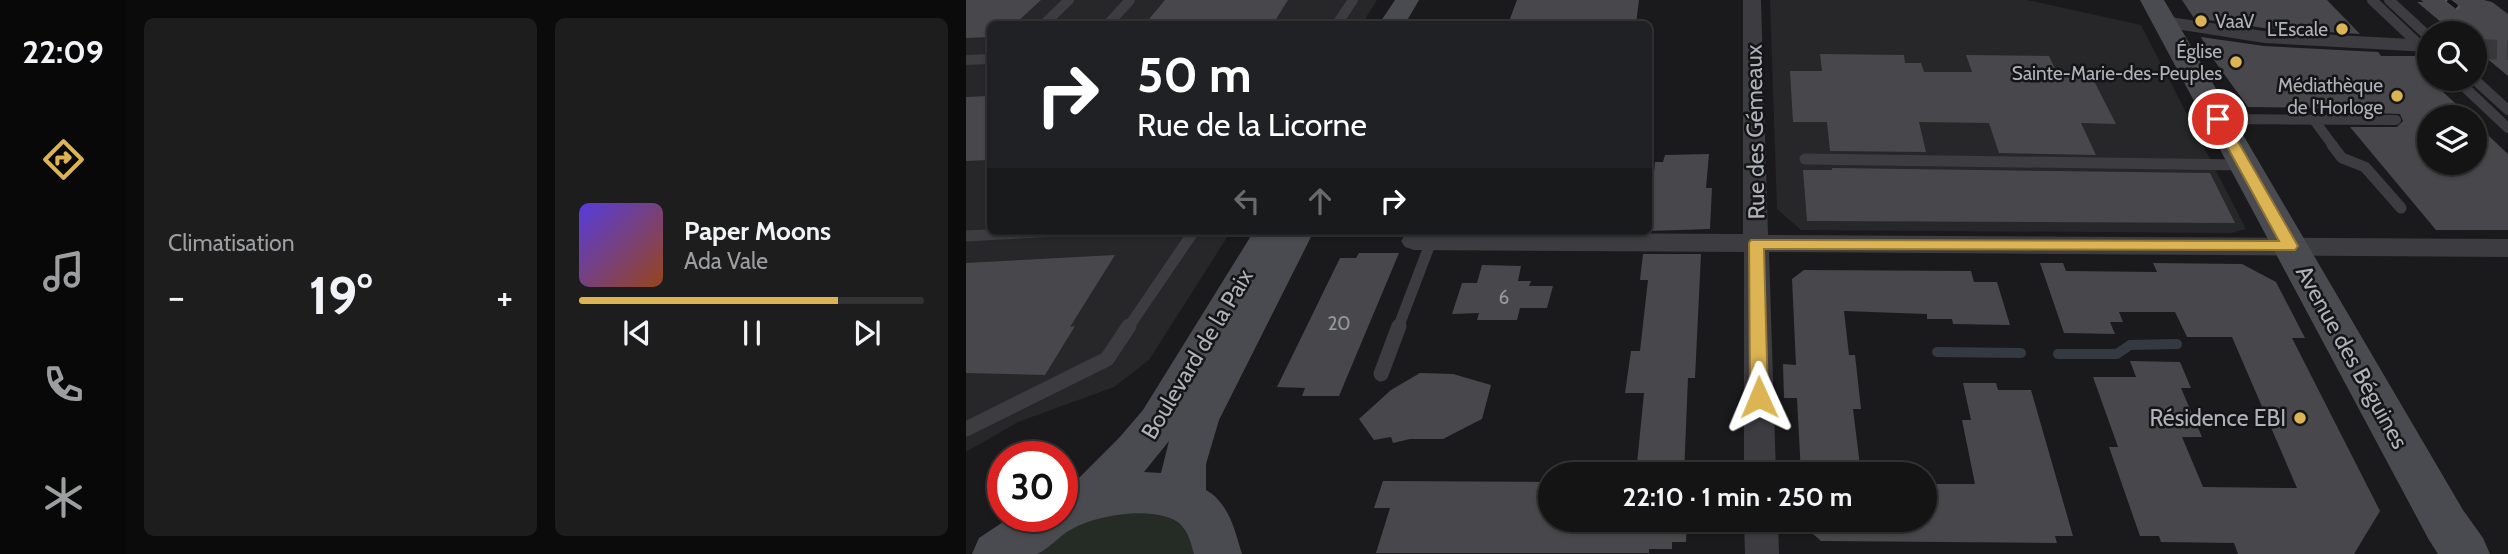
<!DOCTYPE html>
<html lang="fr">
<meta charset="utf-8">
<style>
body{margin:0;font-family:Cabin,sans-serif;background:#1d1d1e;color:#f1f3f6;height:100vh;display:flex;flex-direction:column;font-size:26px;white-space:nowrap}
*{box-sizing:border-box;margin:0}
p{font-size:23px;color:#9d9ea0}
.icon{flex:none;width:38px;height:38px;fill:none;stroke:currentColor;stroke-width:2;stroke-linecap:round;stroke-linejoin:round}
.map{position:relative;flex:1;overflow:hidden}
.side{display:flex;flex-direction:column;gap:18px;padding:18px;background:#0b0b0c;width:840px}
.side>*{flex:none}
.top-card{position:absolute;left:21px;top:21px;width:665px;height:214px;border-radius:10px;box-shadow:0 2px 5px #0004,0 0 0 2px #333334;background:#202124;color:#fff;overflow:hidden}
.buttons{position:absolute;left:1451px;top:21px;display:grid;gap:14px}
.buttons a{display:grid;place-items:center;width:70px;height:70px;border-radius:50%;background:#141415;box-shadow:0 2px 5px #0004,0 0 0 2px #333334;font-size:35px}
.speed{position:absolute;left:21px;top:441px;display:flex;gap:14px;font-size:35px;font-weight:700;text-align:center}
.speed>*{display:grid;place-content:center;width:91px;height:91px;border-radius:50%;background:#141415;box-shadow:0 2px 5px #0004,0 0 0 2px #333334;line-height:1}
.speed .limit{border:10px solid #d22;background:#fff;color:#111}
.pin{position:absolute;display:grid;place-items:center;width:60px;height:60px;color:#fff;margin:-30px;border:4px solid #fff;border-radius:50%;box-shadow:0 2px 7px #0007}
.me{position:absolute;width:77px;margin:-38px;rotate:359deg;stroke-linejoin:round;filter:drop-shadow(0 0 5px #0008)}
.turn{display:flex;align-items:center;gap:24px;height:147px;padding:0 35px;font-size:32px}
.turn .icon{width:91px;height:91px;stroke-width:2.5}
.turn b{display:block;font-size:49px;line-height:60px}
.lanes{display:flex;align-items:center;height:66px;padding:0 35px;background:#0003;justify-content:center;gap:35px;direction:ltr}
.lanes .off{opacity:.35}
.big{font-size:52px;font-weight:800;line-height:1.1}
.side .widget{flex:1;display:flex;flex-direction:column;justify-content:center;gap:10px;min-width:0;padding:0 24px;border-radius:10px;background:#1d1d1e}
.song{display:flex;align-items:center;gap:21px}
.cover{width:84px;height:84px;border-radius:10px;background:linear-gradient(135deg,hsl(250 70% 55%),hsl(20 70% 35%))}
.played{height:7px;border-radius:4px;background:linear-gradient(90deg,#dcb453 75%,#333334 75%)}
.keys{display:flex;justify-content:space-around;direction:ltr}
.heat{display:flex;justify-content:space-between;align-items:center;font-size:38px;direction:ltr}
.side .tiles{flex:1;display:grid;gap:18px;grid-template-columns:repeat(2,1fr)}
.trip{position:absolute;left:572px;top:462px;width:399px;height:70px;border-radius:35px;background:#141415;box-shadow:0 2px 5px #0004,0 0 0 2px #333334;font-weight:800;line-height:70px;text-align:center}
main{display:flex;flex:1;min-height:0}
.menu{display:flex;flex-direction:column;width:126px;justify-content:space-around;align-items:center;background:#080808;color:#9d9ea0}
.menu .icon{width:49px;height:49px}
.menu .selected{color:#dcb453}
.menu b{font-size:32px;color:#f1f3f6}
.map>svg:first-child{display:block}
.built{fill:#272629}
.green{fill:#252c26}
.lines{fill:none;stroke-linecap:round;stroke-linejoin:round}
.stream{stroke:#343a41;stroke-width:10}
.building{fill:#48484c}
.street-tunnel{stroke:#38383c;stroke-width:20;stroke-dasharray:20 10;stroke-linecap:butt}
.lane-far2{stroke:#3c3c41;stroke-width:10}
.lane-far1{stroke:#3c3c41;stroke-width:11}
.lane{stroke:#3c3c41;stroke-width:15}
.street{fill:#3c3c41;fill-rule:evenodd}
.secondary{fill:#4a4b50;fill-rule:evenodd}
.rail-casing{stroke:#535459;stroke-width:6}
.rail{stroke:#151517;stroke-width:4.5;stroke-dasharray:12;stroke-linecap:butt}
.route{fill:#dcb453;stroke:#8f7536;stroke-width:2}
.poi-dot{fill:#dcb453;stroke:#151517;stroke-width:2.5}
.labels{text-anchor:middle;dominant-baseline:central;stroke-width:5;stroke-linejoin:round;paint-order:stroke}
.far-poi-label{font-size:19px;fill:#afb2ba;stroke:#151517;text-anchor:end}
.number-label{font-size:19px;fill:#95989e}
.street-label{font-size:23px;fill:#afb2ba;stroke:#151517}
.poi-label{font-size:23px;fill:#afb2ba;stroke:#151517;text-anchor:end}
</style>
<main>
<nav class="menu">
<b>22:09</b>
<svg class="icon selected" aria-label="directions" viewBox="0 0 24 24"><path d="M12 3l9 9-9 9-9-9zM9 14v-3h6M13 9l2 2-2 2"/></svg>
<svg class="icon" aria-label="music" viewBox="0 0 24 24"><path d="M9 18V5l10-2v13"/><circle cx="6" cy="18" r="3"/><circle cx="16" cy="16" r="3"/></svg>
<svg class="icon" aria-label="phone" viewBox="0 0 24 24"><path d="M5 4h4l2 5-3 2q2 4 5 5l2-3 5 2v4C11 20 4 13 5 4z"/></svg>
<svg class="icon" aria-label="climate" viewBox="0 0 24 24"><path d="M12 3v18M4 7l16 10M4 17L20 7"/></svg>
</nav>
<section class="side">
<div class="tiles">
<div class="widget"><p>Climatisation</p>
<div class="heat"><a>−</a><b class="big">19°</b><a>+</a></div>
</div>
<div class="widget">
<div class="song"><i class="cover"></i><div><b>Paper Moons</b><p>Ada Vale</p></div></div>
<div class="played"></div>
<div class="keys"><svg class="icon" aria-label="previous" viewBox="0 0 24 24"><path d="M18 5L8 12l10 7zM5 5v14"/></svg><svg class="icon" aria-label="pause" viewBox="0 0 24 24"><path d="M8 5v14M16 5v14"/></svg><svg class="icon" aria-label="next" viewBox="0 0 24 24"><path d="M6 5l10 7-10 7zM19 5v14"/></svg></div>
</div>
</div>
</section>
<div class="map">
<svg width="1542" height="554" viewBox="0 0 1542 554">
<rect width="100%" height="100%" fill="#1a1a1c"/>
<g class="built">
<path d="M 0,0 L 411,0 L 396,24 L 24,24 L 24,231 L 265,231 L 183,360 L 148,387 L 52,422 L 0,452 Z"/>
<path d="M 804,0 L 1061,0 L 1175,25 L 1280,229 L 1265,233 L 835,230 L 811,209 Z"/>
</g>
<path class="green" d="M 131,512 L 197,513 L 219,528 L 231,554 L 50,554 Z"/>
<g class="lines">
<g class="stream">
<path d="M 971,352 L 1055,353"/>
<path d="M 1092,354 L 1151,354 L 1164,345 L 1211,344"/>
</g>
</g>
<g class="building">
<path d="M 0,0 L 75,0 L 49,24 L 24,24 L 24,37 L 0,38 Z"/>
<path d="M 199,0 L 322,0 L 307,24 L 179,24 Z"/>
<path d="M 551,0 L 673,0 L 670,24 L 542,24 Z"/>
<path d="M 1216,0 L 1361,0 L 1394,34 L 1298,28 L 1228,18 Z"/>
<path d="M 1455,0 L 1518,0 L 1526,2 L 1542,14 L 1542,76 L 1518,56 L 1524,49 L 1520,43 L 1508,40 L 1508,33 L 1488,33 L 1451,2 L 1457,2 Z"/>
<path d="M 1235,37 L 1298,46 L 1412,52 L 1415,56 L 1452,56 L 1463,66 L 1463,79 L 1504,117 L 1463,117 L 1463,163 L 1508,163 L 1508,122 L 1542,154 L 1542,230 L 1470,230 L 1384,127 L 1431,127 L 1437,121 L 1434,114 L 1371,112 L 1368,108 L 1282,107 L 1245,56 Z"/>
<path d="M 854,54 L 938,55 L 939,63 L 955,63 L 958,72 L 1006,72 L 1000,55 L 1083,56 L 1091,73 L 1124,73 L 1150,124 L 1115,123 L 1130,155 L 1033,153 L 1023,123 L 953,122 L 960,152 L 864,151 L 861,122 L 827,122 L 824,71 L 856,71 Z"/>
<path d="M 24,96 L 24,160 L 0,161 L 0,97 Z"/>
<path d="M 743,154 L 740,188 L 746,188 L 744,229 L 682,231 L 689,162 L 697,162 L 699,155 Z"/>
<path d="M 866,168 L 1244,173 L 1269,223 L 841,221 L 837,170 L 866,170 Z"/>
<path d="M 393,253 L 433,253 L 373,396 L 336,396 L 339,388 L 311,387 L 374,258 L 390,258 Z"/>
<path d="M 677,254 L 735,254 L 729,378 L 722,378 L 718,474 L 670,474 L 678,393 L 659,393 L 665,351 L 674,351 L 682,280 L 674,280 Z"/>
<path d="M 149,255 L 104,327 L 109,326 L 79,375 L 0,373 L 0,263 Z"/>
<path d="M 1074,263 L 1097,263 L 1100,271 L 1191,272 L 1187,263 L 1276,264 L 1310,282 L 1339,338 L 1326,338 L 1414,511 L 1388,554 L 1272,554 L 1268,543 L 1195,542 L 1193,536 L 1174,536 L 1143,447 L 1152,447 L 1127,377 L 1170,377 L 1164,361 L 1214,362 L 1225,388 L 1215,388 L 1236,437 L 1216,437 L 1237,487 L 1331,488 L 1266,337 L 1221,337 L 1209,312 L 1153,312 L 1157,322 L 1144,322 L 1149,334 L 1098,333 Z"/>
<path d="M 516,265 L 555,266 L 552,281 L 565,281 L 563,286 L 587,286 L 581,308 L 554,308 L 551,320 L 511,320 L 513,313 L 486,314 L 496,283 L 511,283 Z"/>
<path d="M 838,270 L 1005,271 L 1008,282 L 1031,282 L 1044,325 L 987,324 L 986,319 L 961,319 L 961,314 L 878,311 L 883,355 L 889,355 L 895,409 L 887,409 L 895,474 L 835,474 L 831,398 L 818,398 L 817,364 L 830,365 L 826,279 Z"/>
<path d="M 454,373 L 487,374 L 525,385 L 516,419 L 477,439 L 444,439 L 427,443 L 425,437 L 408,440 L 393,419 L 425,390 Z"/>
<path d="M 997,383 L 1030,383 L 1032,390 L 1065,390 L 1107,536 L 1089,536 L 1091,543 L 855,541 L 831,520 L 959,520 L 959,484 L 1009,484 L 996,420 L 1005,420 Z"/>
<path d="M 417,481 L 584,482 L 584,520 L 721,520 L 720,542 L 706,542 L 706,549 L 683,549 L 683,553 L 410,553 L 424,508 L 408,508 Z"/>
</g>
<g class="lines">
<path class="street-tunnel" d="M 1511,49 L 1542,50"/>
<g class="lane-far2">
<path d="M 1406,0 L 1463,54"/>
<path d="M 1423,0 L 1463,37"/>
<path d="M 78,24 L 103,0"/>
<path d="M 142,24 L 164,0"/>
<path d="M 371,24 L 387,0"/>
<path d="M 0,60 L 24,59"/>
<path d="M 1490,79 L 1542,128"/>
<path d="M 1508,79 L 1542,110"/>
<path d="M 1253,119 L 1430,120"/>
<path d="M 1348,120 L 1368,147"/>
</g>
<g class="lane-far1">
<path d="M 1366,145 L 1376,158 L 1399,167 L 1435,208"/>
<path d="M 839,159 L 1278,165"/>
<path d="M 0,236 L 93,231"/>
<path d="M 162,328 L 228,231"/>
<path d="M 432,328 L 469,231"/>
</g>
<g class="lane">
<path d="M 415,374 L 433,326"/>
<path d="M 0,429 L 141,359 L 163,326"/>
</g>
<g class="street">
<path d="M 777,0 L 795,0 L 802,235 L 1542,239 L 1542,257 L 803,252 L 810,474 L 778,474 L 778,252 L 448,250 L 439,247 L 435,241 L 439,235 L 448,232 L 777,234 Z"/>
<path d="M 1198,16 L 1298,31 L 1463,40 L 1463,52 L 1298,43 L 1191,26 L 1189,22 L 1191,18 Z"/>
<path d="M 1508,43 L 1518,45 L 1521,49 L 1518,53 L 1508,55 Z"/>
<path d="M 778,520 L 812,520 L 813,554 L 779,554 Z"/>
</g>
<g class="secondary">
<path d="M 429,0 L 453,0 L 439,24 L 413,24 Z"/>
<path d="M 1174,0 L 1198,0 L 1497,510 L 1517,538 L 1524,554 L 1472,554 L 1463,540 Z"/>
<path d="M 288,231 L 348,231 L 253,420 L 240,464 L 240,490 C 263,503 269,531 276,554 L 228,554 C 225,544 223,533 215,525 C 193,504 130,515 106,529 C 94,535 83,549 71,554 C 59,554 20,554 6,554 L 13,538 L 46,516 L 96,516 L 96,490 L 104,487 L 153,438 L 177,410 ZM 203,441 L 195,473 L 178,472 Z"/>
</g>
<defs>
<path id="rail" d="M 1482,0 L 1491,7"/>
</defs>
<use href="#rail" class="rail-casing"/>
<use href="#rail" class="rail"/>
</g>
<path class="route" d="M 1252,115 L 1259,119 L 1332,246 L 1329,250 L 798,249 L 802,397 L 799,403 L 793,405 L 787,403 L 784,397 L 783,243 L 785,240 L 1313,241 L 1246,119 Z"/>
<g class="poi-dot">
<circle cx="1235" cy="21" r="7"/>
<circle cx="1376" cy="29" r="7"/>
<circle cx="1270" cy="62" r="7"/>
<circle cx="1431" cy="96" r="7"/>
<circle cx="1334" cy="418" r="7"/>
</g>
<g class="labels">
<g class="far-poi-label">
<text x="1249" y="21" text-anchor="start">VaaV</text>
<text x="1362" y="29">L'Escale</text>
<text x="1256" y="51">Église<tspan x="1256" dy="22">Sainte-Marie-des-Peuples</tspan></text>
<text x="1417" y="85">Médiathèque<tspan x="1417" dy="22">de l'Horloge</tspan></text>
</g>
<g class="number-label">
<text x="538" y="297">6</text>
<text x="373" y="323">20</text>
</g>
<g class="street-label">
<text transform="translate(789 132) rotate(-91)">Rue des Gémeaux</text>
<text transform="translate(231 354) rotate(-59)">Boulevard de la Paix</text>
<text transform="translate(1386 357) rotate(61)">Avenue des Béguines</text>
</g>
<g class="poi-label">
<text x="1320" y="418">Résidence EBI</text>
</g>
</g>
</svg>
<div class="buttons">
<a><svg class="icon" aria-label="search" viewBox="0 0 24 24"><circle cx="10" cy="10" r="6"/><path d="M15 15l6 6"/></svg></a>
<a><svg class="icon" aria-label="layers" viewBox="0 0 24 24"><path d="M12 4l9 5-9 5-9-5zM3 14l9 5 9-5"/></svg></a>
</div>
<div class="speed"><div class="limit">30</div></div>
<div class="pin" style="left:1252px;top:119px;background:#d93025"><svg class="icon" aria-label="arrive" viewBox="0 0 24 24"><path d="M6 21V4h12l-3 4 3 4H6"/></svg></div>
<svg class="me" style="left:793px;top:397px" viewBox="-20 -20 40 40"><path d="M0-17L14 15 0 8-14 15z" fill="#dcb453" stroke="#fff" stroke-width="4"/></svg>
<div class="trip">22:10 · 1 min · 250 m</div>
<div class="top-card">
<div class="turn"><svg class="icon" aria-label="right" viewBox="0 0 24 24"><path d="M7 20v-9h11M14 6l5 5-5 5"/></svg><div><b>50 m</b>Rue de la Licorne</div></div>
<div class="lanes"><svg class="icon off" aria-label="left" viewBox="0 0 24 24"><path d="M17 20v-9H6M10 6l-5 5 5 5"/></svg><svg class="icon off" aria-label="ahead" viewBox="0 0 24 24"><path d="M12 20V5M6 11l6-6 6 6"/></svg><svg class="icon" aria-label="right" viewBox="0 0 24 24"><path d="M7 20v-9h11M14 6l5 5-5 5"/></svg></div>
</div>
</div>
</main>
